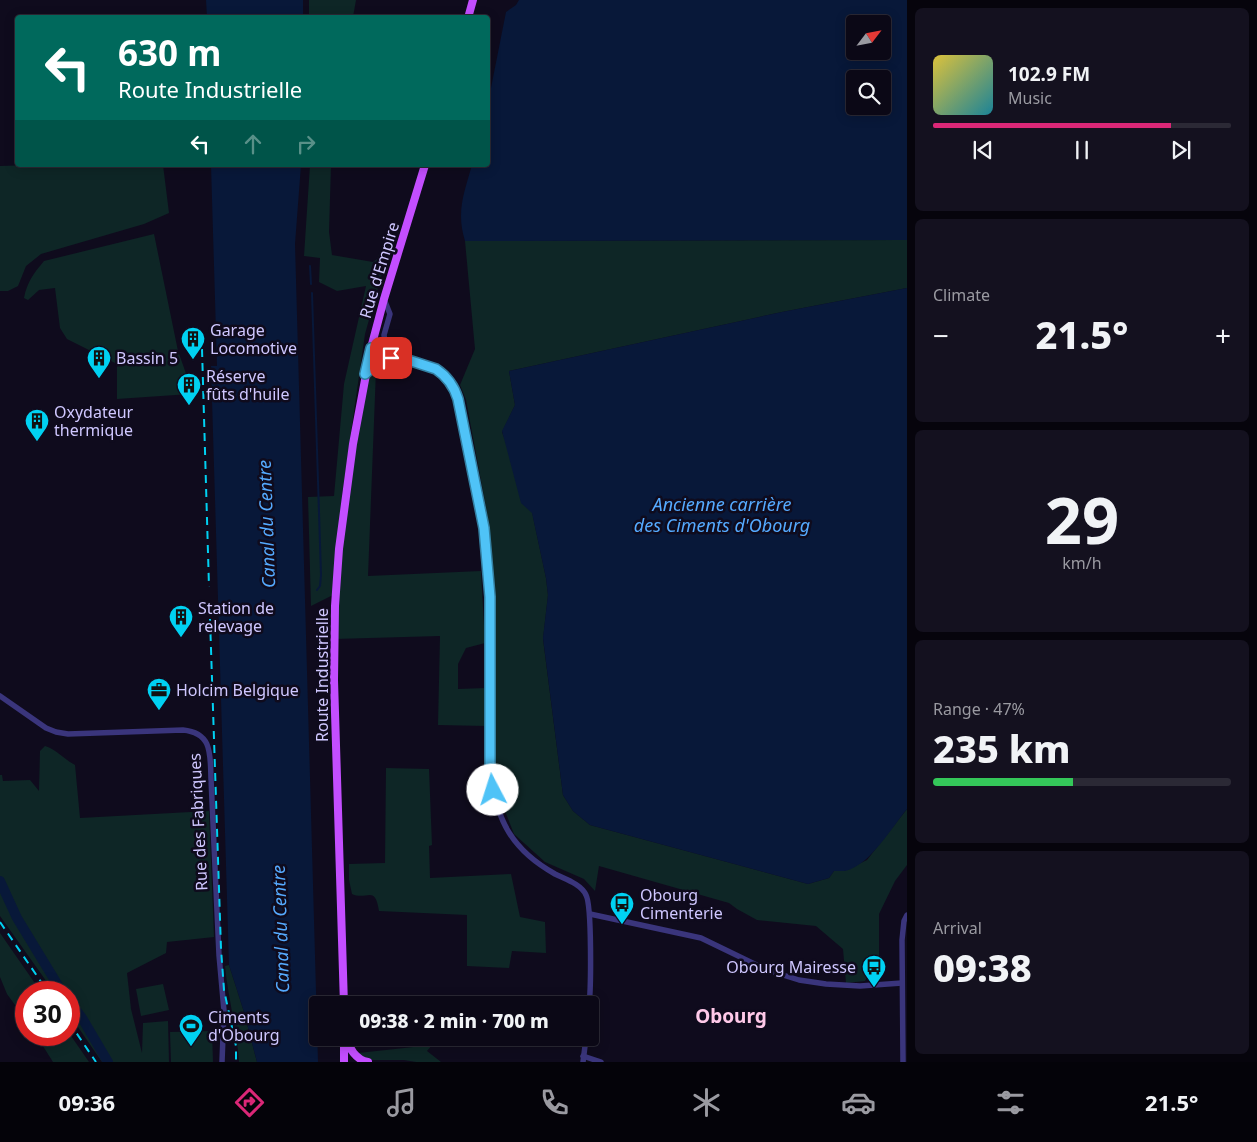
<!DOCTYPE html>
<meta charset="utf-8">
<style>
body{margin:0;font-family:"Noto Sans",sans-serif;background:#14111f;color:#f1f3f6;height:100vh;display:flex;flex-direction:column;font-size:19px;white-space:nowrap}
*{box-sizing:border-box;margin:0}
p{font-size:16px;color:#9a9aa1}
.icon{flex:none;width:28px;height:28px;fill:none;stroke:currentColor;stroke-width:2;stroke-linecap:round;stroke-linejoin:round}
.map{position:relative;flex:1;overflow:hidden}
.side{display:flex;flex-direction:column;gap:8px;padding:8px;background:#06040c;width:350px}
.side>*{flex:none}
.hud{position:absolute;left:15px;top:15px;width:475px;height:152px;border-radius:5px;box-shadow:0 2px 12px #0003,0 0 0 1px #2b2935;background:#00695c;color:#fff;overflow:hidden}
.needle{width:32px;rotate:58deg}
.buttons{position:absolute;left:846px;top:15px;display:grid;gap:10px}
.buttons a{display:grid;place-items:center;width:45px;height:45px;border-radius:5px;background:#0b0816;box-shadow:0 2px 12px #0003,0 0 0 1px #2b2935;font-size:25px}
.speed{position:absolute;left:15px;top:981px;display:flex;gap:10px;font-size:25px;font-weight:700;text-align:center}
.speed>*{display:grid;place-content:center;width:65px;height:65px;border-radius:50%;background:#0b0816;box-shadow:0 2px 12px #0003,0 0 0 1px #2b2935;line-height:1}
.speed .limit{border:8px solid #d22;background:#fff;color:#111}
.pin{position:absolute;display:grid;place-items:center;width:42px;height:42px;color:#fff;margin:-21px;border-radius:10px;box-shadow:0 2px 8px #0006}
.me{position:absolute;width:55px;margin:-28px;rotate:355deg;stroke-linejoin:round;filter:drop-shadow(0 0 4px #0008)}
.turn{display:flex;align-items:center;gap:18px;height:105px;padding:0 20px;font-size:22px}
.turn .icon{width:65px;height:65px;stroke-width:2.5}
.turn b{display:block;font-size:35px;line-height:42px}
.lanes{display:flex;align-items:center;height:48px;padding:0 20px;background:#0003;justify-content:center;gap:25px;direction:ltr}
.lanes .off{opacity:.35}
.big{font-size:38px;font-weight:800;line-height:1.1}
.side .card{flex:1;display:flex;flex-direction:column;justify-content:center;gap:8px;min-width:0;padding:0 18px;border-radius:8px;background:#14111f}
.side .dial{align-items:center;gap:0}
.dial b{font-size:65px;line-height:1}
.song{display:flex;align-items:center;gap:15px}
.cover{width:60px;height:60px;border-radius:8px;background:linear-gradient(135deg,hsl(50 70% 55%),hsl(190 70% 35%))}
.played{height:5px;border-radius:2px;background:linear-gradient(90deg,#db2777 80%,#2b2935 80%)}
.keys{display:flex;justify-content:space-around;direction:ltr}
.heat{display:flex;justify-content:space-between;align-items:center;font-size:28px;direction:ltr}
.charge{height:8px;border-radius:4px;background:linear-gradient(90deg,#34c759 47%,#2b2935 0)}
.trip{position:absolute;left:309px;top:996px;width:290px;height:50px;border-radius:5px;background:#0b0816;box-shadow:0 2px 12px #0003,0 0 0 1px #2b2935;font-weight:800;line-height:50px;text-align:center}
.tabs{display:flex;height:80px;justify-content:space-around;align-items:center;background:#040309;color:#9a9aa1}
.tabs .icon{width:35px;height:35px}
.tabs .active{color:#db2777}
.tabs b{font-size:22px;color:#f1f3f6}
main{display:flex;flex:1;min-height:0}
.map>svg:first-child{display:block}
.green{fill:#0e2626}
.water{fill:#081839;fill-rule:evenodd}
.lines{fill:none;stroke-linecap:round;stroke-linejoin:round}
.stream{stroke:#081839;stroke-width:2}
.river{stroke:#081839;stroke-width:10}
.minor{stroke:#3a357c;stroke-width:5.5}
.major{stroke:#c34eff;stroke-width:8}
.rail{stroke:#00d1f2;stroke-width:2;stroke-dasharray:8 6;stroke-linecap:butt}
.route-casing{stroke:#337fa1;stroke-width:12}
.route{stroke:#4fc3f7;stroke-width:9}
.labels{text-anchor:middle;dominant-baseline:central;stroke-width:5;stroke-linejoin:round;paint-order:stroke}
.street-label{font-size:16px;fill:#cfc7ff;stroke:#0f0b1d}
.poi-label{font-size:16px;fill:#cfc7ff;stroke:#0f0b1d;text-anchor:start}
.water-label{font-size:18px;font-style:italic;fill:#5af;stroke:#0f0b1d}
.quarter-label{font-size:19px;font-weight:bold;fill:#ffc9e9;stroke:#0f0b1d}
</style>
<main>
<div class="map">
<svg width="907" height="1062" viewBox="0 0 907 1062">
<rect width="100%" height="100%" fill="#0f0b1d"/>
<g class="green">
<path d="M 309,0 L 356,0 L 353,17 L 309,17 Z"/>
<path d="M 32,165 L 163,165 L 169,213 L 144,224 L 41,254 L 26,266 L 18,286 L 8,291 L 0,291 L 0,166 Z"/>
<path d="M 310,165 L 331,165 L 329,232 L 332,255 L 373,262 L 377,259 L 383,244 L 390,245 L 365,334 L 342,495 L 345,496 L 365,375 L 376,370 L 368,576 L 481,571 L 485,643 L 466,648 L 458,664 L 458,689 L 486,688 L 487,726 L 438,725 L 440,636 L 334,639 L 335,594 L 311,606 L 308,497 L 334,496 L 344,384 L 366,286 L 337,291 L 319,282 L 320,258 L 304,256 Z"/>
<path d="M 154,234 L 178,351 L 189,382 L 190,394 L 117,399 L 117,364 L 67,339 L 60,328 L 55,288 L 39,290 L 28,300 L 24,298 C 27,282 34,273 44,261 Z"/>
<path d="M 907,240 L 907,288 L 782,312 L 509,371 L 515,405 L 502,432 L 532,512 L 546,578 L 548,595 L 543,639 L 563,795 L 573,811 L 590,825 L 808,884 L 829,878 L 834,871 L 844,871 L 867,860 L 907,809 L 907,865 L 895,881 L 879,914 L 879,965 L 870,966 L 870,972 L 865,981 L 846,983 L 843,949 L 816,926 L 757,920 L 737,909 L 729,903 L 599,866 L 595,891 L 584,879 L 545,862 L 514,834 L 499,796 L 495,773 L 494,589 L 487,513 L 466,400 L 460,385 L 475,349 L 465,241 Z"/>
<path d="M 45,746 C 57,750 64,759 75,765 L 80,818 L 209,811 L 214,937 L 167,942 L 166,953 L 127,973 L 131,1009 L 142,1053 L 143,1023 L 168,1021 L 169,1062 L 102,1062 L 69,1014 L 69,992 L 54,992 L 0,916 L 0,775 L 2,775 L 3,781 L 30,780 L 39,791 L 40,751 Z"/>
<path d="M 386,768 L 429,769 L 432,845 L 429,846 L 430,878 L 511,874 L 520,917 L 545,922 L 546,953 L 512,951 L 509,968 L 467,966 L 467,915 L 379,911 C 375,884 367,901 352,894 L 349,880 L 349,864 L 385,863 Z"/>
<path d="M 0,933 L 41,992 L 26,992 L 26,1020 L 7,994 L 0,977 Z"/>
<path d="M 229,965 L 244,1012 L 257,1062 L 239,1062 C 237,1029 228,998 225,966 Z"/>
<path d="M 163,984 L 169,1010 L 141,1016 L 136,989 Z"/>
<path d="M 212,1031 L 213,1062 L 171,1062 L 170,1032 Z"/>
<path d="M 69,1033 L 89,1062 L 53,1062 L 36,1035 L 69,1035 Z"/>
<path d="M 432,1045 L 427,1051 L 441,1062 L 416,1062 L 404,1060 L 369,1060 L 358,1053 Z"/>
</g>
<g class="water">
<path d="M 206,0 L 303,0 L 303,17 L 207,17 Z"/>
<path d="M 519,0 L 907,0 L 907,240 L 465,241 C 456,212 464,193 472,165 L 488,165 L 488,103 L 506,12 L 516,5 ZM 855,24 L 882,24 L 882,51 L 855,51 ZM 855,79 L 882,79 L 882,106 L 855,106 Z"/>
<path d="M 211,165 L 301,165 L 295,244 L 318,1062 L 257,1062 L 244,1012 L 229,965 L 211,366 L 217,366 Z"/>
<path d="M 907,288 L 907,809 C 893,826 873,859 853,868 C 847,872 841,871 834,871 L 829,878 L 808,884 L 590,825 L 573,811 L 563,795 L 543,638 L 548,595 L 546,578 L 532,513 L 521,503 L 502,431 L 515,405 L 509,371 L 782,312 Z"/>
</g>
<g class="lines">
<g class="stream">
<path d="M 310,266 L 311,284"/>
<path d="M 312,293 L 321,575 L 320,586 L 317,590"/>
</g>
<g class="river">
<path d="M 0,881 L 17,918 L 62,992"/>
<path d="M 69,1001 L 82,1018 L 108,1062"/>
</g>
<g class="minor">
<path d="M 371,348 L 436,369 L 448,378 L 456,391 L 473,470 L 484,528 L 490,597 L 490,773 C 497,821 512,850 555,874 C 565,879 581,884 586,895 C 592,906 591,989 589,1005"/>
<path d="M 367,373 L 381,360 L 398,358 L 392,354 L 385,342 L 384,335 L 390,314 L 384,299"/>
<path d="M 0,696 L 46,728 L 56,732 L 68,734 L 183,730 C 213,733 210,755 211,779 L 219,955 L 224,1011 L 222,1062"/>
<path d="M 590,914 L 701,938 L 767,970 L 799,980 L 826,984 L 860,986 L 902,983"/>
<path d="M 583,1056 L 601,1062"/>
<path d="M 583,1062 L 586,1038"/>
<path d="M 903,1062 L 902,940 L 904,921 L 907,915"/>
</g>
<g class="major">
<path d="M 468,18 L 473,0"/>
<path d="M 344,1005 L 334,680 L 335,606 L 339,549 L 353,444 L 371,348 L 384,299 L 425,165"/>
<path d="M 346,1038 C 349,1048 356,1060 368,1062"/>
<path d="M 344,1062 L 344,1039"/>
</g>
<g class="rail">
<path d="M 202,349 L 209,587"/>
<path d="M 210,619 L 221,949 L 224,990 L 236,1046 L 236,1062"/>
<path d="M 0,922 L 48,992"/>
<path d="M 69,1022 L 96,1062"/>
</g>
</g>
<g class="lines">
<defs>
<path id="route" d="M 391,358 L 381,360 L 365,374 L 371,348 L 436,369 C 448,377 454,386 458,399 L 484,528 L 490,597 L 490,773 L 493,790"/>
</defs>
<use href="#route" class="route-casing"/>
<use href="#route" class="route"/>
</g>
<defs>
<symbol id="building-pin" viewBox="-11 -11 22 30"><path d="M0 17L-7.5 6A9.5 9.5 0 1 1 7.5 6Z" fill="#00d1f2" stroke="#0f0b1d"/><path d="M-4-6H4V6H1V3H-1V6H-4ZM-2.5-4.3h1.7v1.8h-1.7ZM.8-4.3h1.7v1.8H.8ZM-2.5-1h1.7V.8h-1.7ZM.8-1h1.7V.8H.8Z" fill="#111"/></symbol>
<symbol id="office-pin" viewBox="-11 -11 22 30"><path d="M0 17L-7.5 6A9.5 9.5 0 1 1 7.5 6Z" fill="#00d1f2" stroke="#0f0b1d"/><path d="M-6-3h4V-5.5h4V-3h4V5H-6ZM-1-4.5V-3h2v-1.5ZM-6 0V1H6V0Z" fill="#111"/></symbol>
<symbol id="bus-pin" viewBox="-11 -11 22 30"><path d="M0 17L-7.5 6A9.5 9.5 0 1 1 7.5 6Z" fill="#00d1f2" stroke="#0f0b1d"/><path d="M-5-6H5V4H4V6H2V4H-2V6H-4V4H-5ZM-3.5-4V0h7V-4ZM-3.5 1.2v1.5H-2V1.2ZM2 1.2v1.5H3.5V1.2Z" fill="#111"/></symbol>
<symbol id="stadium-pin" viewBox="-11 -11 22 30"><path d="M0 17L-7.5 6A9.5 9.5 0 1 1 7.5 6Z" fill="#00d1f2" stroke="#0f0b1d"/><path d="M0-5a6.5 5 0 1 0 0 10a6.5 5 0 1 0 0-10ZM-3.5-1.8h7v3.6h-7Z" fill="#111"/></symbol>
</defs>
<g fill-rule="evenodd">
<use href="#building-pin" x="179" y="325" width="28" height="38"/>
<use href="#building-pin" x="85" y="344" width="28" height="38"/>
<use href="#building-pin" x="175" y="371" width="28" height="38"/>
<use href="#building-pin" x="23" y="407" width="28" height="38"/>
<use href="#building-pin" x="167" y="603" width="28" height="38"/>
<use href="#office-pin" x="145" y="676" width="28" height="38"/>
<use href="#bus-pin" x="608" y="890" width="28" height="38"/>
<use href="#bus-pin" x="860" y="953" width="28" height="38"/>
<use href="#stadium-pin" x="177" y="1012" width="28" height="38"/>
</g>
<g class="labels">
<g class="street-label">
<text transform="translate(379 270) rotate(-73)">Rue d'Empire</text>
<text transform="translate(322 675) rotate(-90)">Route Industrielle</text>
<text transform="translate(198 822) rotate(-93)">Rue des Fabriques</text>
</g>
<g class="poi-label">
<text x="210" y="330">Garage<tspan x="210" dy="18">Locomotive</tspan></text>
<text x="116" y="358">Bassin 5</text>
<text x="206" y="376">Réserve<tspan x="206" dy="18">fûts d'huile</tspan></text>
<text x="54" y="412">Oxydateur<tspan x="54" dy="18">thermique</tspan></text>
<text x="198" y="608">Station de<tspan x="198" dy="18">relevage</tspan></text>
<text x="176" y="690">Holcim Belgique</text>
<text x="640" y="895">Obourg<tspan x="640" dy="18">Cimenterie</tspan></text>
<text x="856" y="967" text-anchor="end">Obourg Mairesse</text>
<text x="208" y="1017">Ciments<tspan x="208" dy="18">d'Obourg</tspan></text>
</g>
<g class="water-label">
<text x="722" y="504">Ancienne carrière<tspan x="722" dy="21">des Ciments d'Obourg</tspan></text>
<text transform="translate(266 524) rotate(-92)">Canal du Centre</text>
<text transform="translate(280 929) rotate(-92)">Canal du Centre</text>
</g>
<g class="quarter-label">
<text x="731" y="1016">Obourg</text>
</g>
</g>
</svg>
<div class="buttons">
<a><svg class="needle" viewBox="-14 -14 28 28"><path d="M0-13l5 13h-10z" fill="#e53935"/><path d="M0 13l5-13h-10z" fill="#9a9aa1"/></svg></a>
<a><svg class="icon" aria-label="search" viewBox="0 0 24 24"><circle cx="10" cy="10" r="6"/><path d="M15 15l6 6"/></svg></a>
</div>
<div class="speed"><div class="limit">30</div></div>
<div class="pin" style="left:391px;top:358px;background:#d93025"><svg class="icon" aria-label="arrive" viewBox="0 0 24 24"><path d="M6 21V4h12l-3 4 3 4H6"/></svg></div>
<svg class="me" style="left:493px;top:790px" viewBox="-20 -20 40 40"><circle r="19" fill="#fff"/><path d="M0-13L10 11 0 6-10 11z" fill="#4fc3f7"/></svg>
<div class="trip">09:38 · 2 min · 700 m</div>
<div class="hud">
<div class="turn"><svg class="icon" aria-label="left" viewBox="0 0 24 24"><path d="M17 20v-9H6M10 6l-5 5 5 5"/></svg><div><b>630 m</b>Route Industrielle</div></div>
<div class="lanes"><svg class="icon" aria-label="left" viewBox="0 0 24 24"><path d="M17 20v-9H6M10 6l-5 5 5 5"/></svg><svg class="icon off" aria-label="ahead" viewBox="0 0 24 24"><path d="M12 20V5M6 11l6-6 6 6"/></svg><svg class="icon off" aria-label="right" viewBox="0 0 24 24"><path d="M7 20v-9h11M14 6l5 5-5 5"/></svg></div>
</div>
</div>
<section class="side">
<div class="card">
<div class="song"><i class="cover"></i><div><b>102.9 FM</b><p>Music</p></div></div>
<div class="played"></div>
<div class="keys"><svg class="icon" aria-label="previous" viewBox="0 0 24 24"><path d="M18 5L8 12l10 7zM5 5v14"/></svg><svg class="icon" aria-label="pause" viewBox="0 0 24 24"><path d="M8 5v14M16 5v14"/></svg><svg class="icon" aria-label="next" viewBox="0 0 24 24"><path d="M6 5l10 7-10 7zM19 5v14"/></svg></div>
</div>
<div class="card"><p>Climate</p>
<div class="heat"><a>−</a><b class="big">21.5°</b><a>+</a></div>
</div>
<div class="card dial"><b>29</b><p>km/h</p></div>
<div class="card"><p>Range · 47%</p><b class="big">235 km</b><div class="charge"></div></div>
<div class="card"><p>Arrival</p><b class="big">09:38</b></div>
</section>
</main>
<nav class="tabs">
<b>09:36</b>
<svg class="icon active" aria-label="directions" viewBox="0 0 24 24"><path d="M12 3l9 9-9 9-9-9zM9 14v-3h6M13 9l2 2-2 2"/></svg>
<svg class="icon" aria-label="music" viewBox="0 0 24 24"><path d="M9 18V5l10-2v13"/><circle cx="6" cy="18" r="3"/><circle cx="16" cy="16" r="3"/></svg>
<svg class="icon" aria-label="phone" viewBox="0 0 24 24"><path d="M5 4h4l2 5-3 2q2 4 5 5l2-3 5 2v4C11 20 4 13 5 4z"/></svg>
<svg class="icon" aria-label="climate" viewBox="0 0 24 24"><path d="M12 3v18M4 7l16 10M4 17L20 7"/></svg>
<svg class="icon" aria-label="car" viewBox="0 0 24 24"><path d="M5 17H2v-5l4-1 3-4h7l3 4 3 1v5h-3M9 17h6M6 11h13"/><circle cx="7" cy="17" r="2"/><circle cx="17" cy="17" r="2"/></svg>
<svg class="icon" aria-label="filters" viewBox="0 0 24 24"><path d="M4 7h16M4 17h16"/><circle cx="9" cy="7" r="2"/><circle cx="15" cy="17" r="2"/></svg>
<b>21.5°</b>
</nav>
